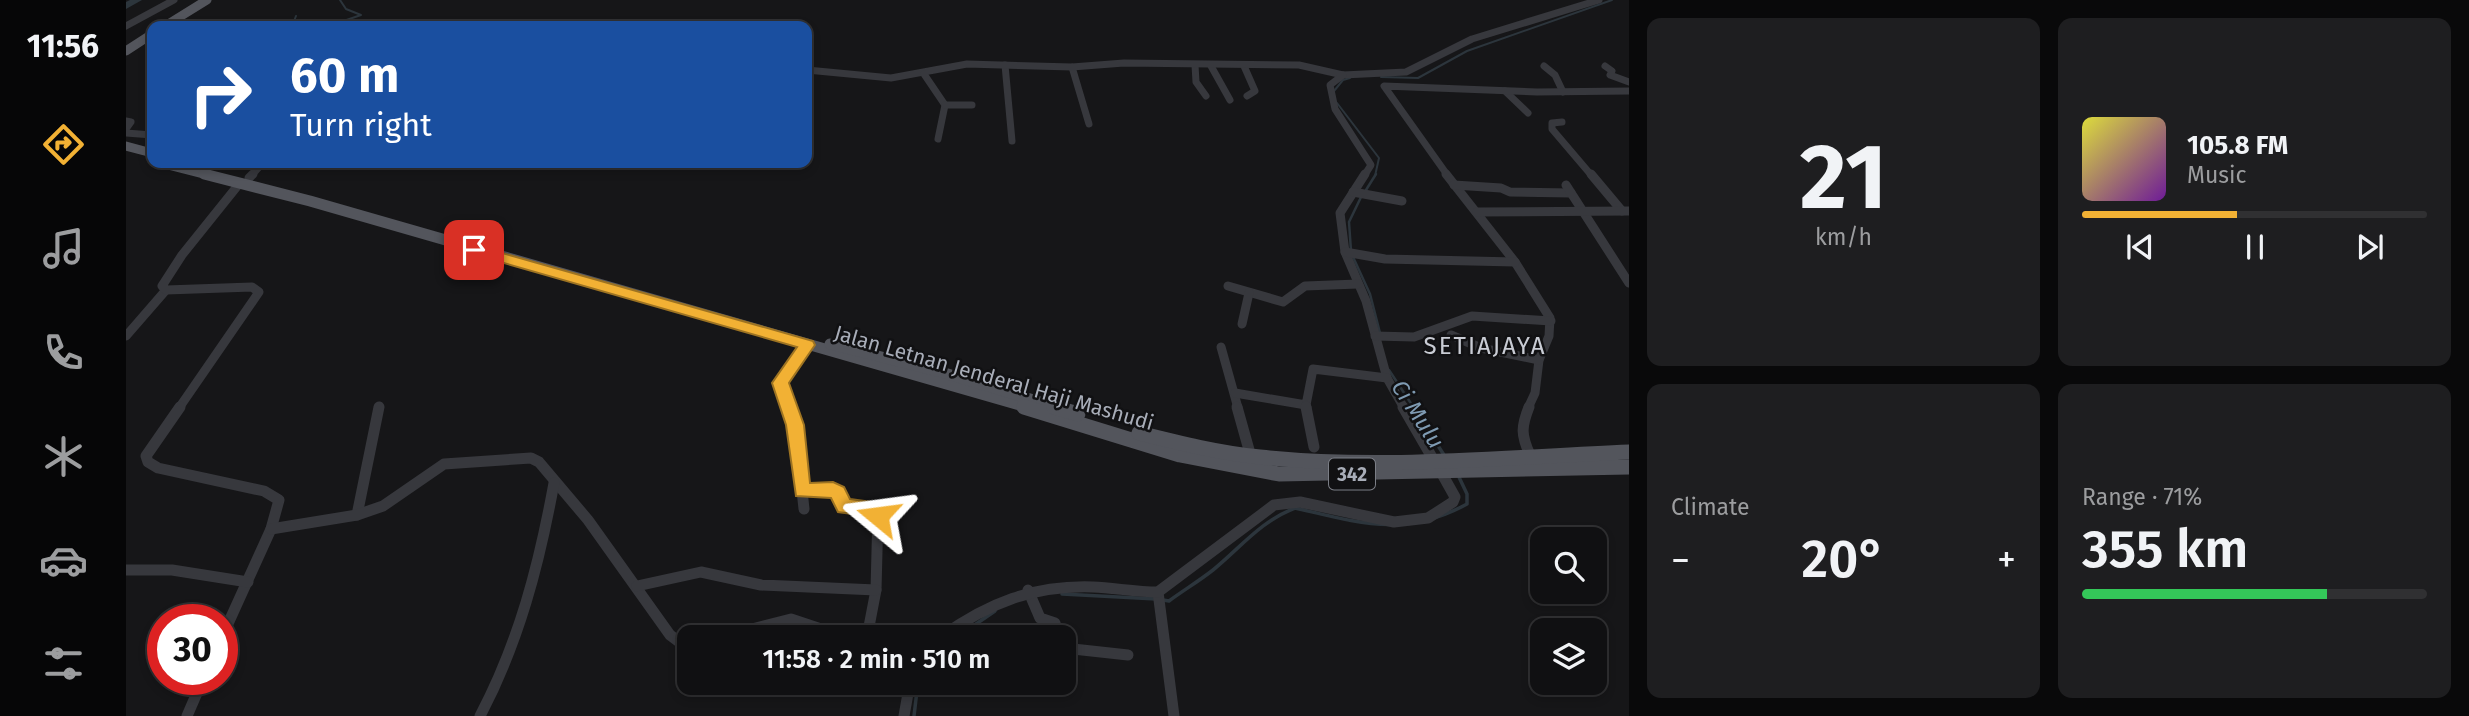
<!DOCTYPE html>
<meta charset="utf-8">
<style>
body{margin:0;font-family:"Fira Sans",sans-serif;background:#1e1e20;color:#f1f3f6;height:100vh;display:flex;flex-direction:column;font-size:26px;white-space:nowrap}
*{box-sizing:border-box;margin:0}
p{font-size:23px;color:#9c9d9f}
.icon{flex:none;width:38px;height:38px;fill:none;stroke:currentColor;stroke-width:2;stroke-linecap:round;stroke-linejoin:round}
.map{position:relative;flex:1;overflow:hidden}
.panel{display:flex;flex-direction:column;gap:18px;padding:18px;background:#09090a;width:840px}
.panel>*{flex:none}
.top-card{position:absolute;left:21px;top:21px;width:665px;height:147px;border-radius:14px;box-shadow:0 4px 10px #0003,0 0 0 2px #303032;background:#1a4fa0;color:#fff;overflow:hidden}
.buttons{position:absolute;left:1404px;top:527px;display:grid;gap:14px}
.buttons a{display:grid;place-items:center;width:77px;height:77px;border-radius:14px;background:#101012;box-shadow:0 4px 10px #0003,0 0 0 2px #303032;font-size:35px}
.speed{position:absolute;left:21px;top:604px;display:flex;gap:14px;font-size:35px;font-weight:700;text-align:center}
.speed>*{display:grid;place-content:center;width:91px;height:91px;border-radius:50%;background:#101012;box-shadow:0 4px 10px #0003,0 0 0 2px #303032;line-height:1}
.speed .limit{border:10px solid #d22;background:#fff;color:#111}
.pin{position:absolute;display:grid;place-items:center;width:60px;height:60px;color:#fff;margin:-30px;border-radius:14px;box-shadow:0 4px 10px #0006}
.me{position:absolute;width:77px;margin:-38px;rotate:286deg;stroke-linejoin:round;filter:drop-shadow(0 0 5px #0008)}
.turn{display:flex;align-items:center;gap:24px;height:147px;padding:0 28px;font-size:32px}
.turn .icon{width:91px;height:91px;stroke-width:2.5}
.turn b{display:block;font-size:49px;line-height:60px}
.big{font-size:52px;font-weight:600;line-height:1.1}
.panel .card{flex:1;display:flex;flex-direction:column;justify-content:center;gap:10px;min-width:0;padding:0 24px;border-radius:14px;background:#1e1e20}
.panel .dial{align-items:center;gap:0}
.dial b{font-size:91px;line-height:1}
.song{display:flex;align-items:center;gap:21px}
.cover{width:84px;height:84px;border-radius:10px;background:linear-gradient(135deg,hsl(60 70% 55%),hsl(280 70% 35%))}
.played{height:7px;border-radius:4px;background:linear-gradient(90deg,#f2b134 45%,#303032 45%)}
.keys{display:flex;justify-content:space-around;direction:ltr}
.heat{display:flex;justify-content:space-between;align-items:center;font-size:38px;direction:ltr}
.charge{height:10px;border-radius:5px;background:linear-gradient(90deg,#34c759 71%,#303032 0)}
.panel .tiles{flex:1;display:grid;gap:18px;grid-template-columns:repeat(2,1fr)}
.trip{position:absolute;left:551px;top:625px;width:399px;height:70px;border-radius:14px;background:#101012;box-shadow:0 4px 10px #0003,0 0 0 2px #303032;font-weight:600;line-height:70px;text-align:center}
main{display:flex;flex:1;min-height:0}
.dock{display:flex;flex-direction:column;width:126px;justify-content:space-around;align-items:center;background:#060607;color:#9c9d9f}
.dock .icon{width:49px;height:49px}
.dock .current{color:#f2b134}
.dock b{font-size:32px;color:#f1f3f6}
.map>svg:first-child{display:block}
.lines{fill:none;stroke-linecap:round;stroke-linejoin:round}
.stream-far2{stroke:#2c353c;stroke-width:2}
.stream-far1{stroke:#2c353c;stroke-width:2.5}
.stream{stroke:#2c353c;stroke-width:3.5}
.river{fill:#2c353c;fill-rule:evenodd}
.minor-far2{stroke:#37383d;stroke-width:7}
.minor-far1{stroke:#37383d;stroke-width:9}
.minor{stroke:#37383d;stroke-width:11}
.major-far2{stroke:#53555c;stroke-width:9}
.major-far1{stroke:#53555c;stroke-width:11}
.major{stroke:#53555c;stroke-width:15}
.route{fill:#f2b134;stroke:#9d7322;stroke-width:2}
.labels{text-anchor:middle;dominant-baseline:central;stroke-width:5;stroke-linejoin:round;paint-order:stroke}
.shield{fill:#111113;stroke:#7b7e86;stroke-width:2}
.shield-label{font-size:19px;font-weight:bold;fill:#a8adb8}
.street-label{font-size:21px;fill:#a8adb8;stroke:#111113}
.water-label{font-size:23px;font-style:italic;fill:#7f9bb3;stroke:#111113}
.quarter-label{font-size:24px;letter-spacing:2px;fill:#c9ccd4;stroke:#111113}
</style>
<main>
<nav class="dock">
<b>11:56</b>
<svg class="icon current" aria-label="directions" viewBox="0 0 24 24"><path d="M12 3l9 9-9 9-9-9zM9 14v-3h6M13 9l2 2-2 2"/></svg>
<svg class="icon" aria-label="music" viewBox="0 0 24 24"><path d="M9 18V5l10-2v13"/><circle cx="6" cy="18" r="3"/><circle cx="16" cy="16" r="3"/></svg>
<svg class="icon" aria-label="phone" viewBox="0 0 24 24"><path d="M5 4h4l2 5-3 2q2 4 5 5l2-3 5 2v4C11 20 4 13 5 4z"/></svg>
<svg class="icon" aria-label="climate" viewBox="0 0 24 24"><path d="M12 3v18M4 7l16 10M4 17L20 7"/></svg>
<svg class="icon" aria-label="car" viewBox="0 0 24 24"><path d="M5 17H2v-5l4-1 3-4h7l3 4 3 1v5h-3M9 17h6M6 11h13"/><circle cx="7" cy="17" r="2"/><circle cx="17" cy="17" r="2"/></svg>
<svg class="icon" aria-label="filters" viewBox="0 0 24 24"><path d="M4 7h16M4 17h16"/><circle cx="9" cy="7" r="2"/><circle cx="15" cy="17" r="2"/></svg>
</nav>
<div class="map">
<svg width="1503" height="716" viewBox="0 0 1503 716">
<rect width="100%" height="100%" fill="#161618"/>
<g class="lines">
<g class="stream-far2">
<path d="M 328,20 L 331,26"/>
<path d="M 166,26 L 170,16"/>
<path d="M 203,26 L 235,15 L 220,9 L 214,0"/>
<path d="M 1255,77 L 1292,78 L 1341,51 L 1486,0"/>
<path d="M 1208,91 L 1217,80 L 1224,78"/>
<path d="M 1211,103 L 1253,158 L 1249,176"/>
</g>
<g class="stream-far1">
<path d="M 1240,190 L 1250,174"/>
<path d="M 1225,251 L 1223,222 L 1236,195"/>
<path d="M 1227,257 L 1244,294 L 1254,333"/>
<path d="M 1263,370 L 1288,408"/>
</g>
<g class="stream">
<path d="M 1287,407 L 1318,455"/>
<path d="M 936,594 L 1030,599"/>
<path d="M 1037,600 L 1043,601 C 1058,590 1073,581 1087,570 C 1115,547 1135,521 1169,508 C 1234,523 1279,538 1341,504 L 1341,494 L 1332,475"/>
<path d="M 831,637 L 869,611"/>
<path d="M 788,716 L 792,682"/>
</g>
<path class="river" d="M 4,0 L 16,0 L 0,9 L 0,2 Z"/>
<g class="minor-far2">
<path d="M 0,26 L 48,0"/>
<path d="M 879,65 L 886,141"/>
<path d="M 1069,65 L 1070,82 L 1080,96"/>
<path d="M 1085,66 L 1104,100"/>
<path d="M 1118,66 L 1129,91 L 1121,96"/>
<path d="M 1418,66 L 1429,75 L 1437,92"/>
<path d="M 1479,66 L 1486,71 L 1484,75 L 1503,82"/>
<path d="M 946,67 L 963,124"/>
<path d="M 681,70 L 765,78 L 841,64 L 946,67 L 998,63 L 1173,65 L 1217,75 L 1280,72 L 1346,39 L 1473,0"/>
<path d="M 798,74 L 819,105 L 812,139"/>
<path d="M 1217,75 L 1204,85 L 1209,109 L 1245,165 L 1238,176"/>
<path d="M 1379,91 L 1402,113"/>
<path d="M 819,105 L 846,105"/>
<path d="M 0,121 L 5,122 L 0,129"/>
<path d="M 1436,122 L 1426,123 L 1426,129 L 1466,176"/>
<path d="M 0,133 L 26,135"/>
<path d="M 125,176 L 137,163"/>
<path d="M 1322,176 L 1258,86 L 1411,92 L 1503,91"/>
</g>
<g class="minor-far1">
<path d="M 1239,174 L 1214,213 L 1219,252 L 1240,301 L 1261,378 L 1278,408"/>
<path d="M 1320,174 L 1389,262 L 1424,318 L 1423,336 L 1413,360 L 1409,393 L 1402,408"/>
<path d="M 1465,174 L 1496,211"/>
<path d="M 123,178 L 127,174"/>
<path d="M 1328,185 L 1375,188 L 1384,192 L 1445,193"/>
<path d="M 1440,185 L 1503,283"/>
<path d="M 1227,192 L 1276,201"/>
<path d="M 1351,212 L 1503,211"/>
<path d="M 1219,252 L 1259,259 L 1389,262"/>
<path d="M 1102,286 L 1157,302 L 1179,286 L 1232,284"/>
<path d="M 1116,324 L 1123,293"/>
<path d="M 1325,335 L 1355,348 L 1413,360"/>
<path d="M 0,336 L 40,290"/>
<path d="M 1249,336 L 1288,337 L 1346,316 L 1425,321"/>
<path d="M 1095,347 L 1112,408"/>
<path d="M 1109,393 L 1180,405 L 1187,369 L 1261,378"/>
<path d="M 1180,405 L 1181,408"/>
<path d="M 53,408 L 133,292 L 126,287 L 40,290 L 36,286 L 56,255 L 113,184"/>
<path d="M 663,408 L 655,383 L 681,345"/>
</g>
<g class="minor">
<path d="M 54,407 L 20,456 L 22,462 L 32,468 L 138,491 L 153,500 L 145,529 L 96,637"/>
<path d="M 663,407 L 669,425 L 678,509"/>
<path d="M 1111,407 L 1125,457"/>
<path d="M 1180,407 L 1188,447"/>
<path d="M 1277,407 L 1307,459"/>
<path d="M 1403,407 C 1395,427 1395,435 1404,455"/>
<path d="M 676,491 L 712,492 L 718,506 L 752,512 L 750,590 L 741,637"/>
<path d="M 231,515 L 253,407"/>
<path d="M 145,529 L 231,515 L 257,506 L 318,464 L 405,458 L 413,462 L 462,520 L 544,635 L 552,641 L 564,641"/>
<path d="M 0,570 L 46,570 L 122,582"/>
<path d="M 511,586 L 575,572 L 635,585 L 750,590"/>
<path d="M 902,590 L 914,618 L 929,623 L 933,637"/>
<path d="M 1032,592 L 1048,716"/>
<path d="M 595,637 L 665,619 L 719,637"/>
<path d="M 815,637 C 862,603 908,585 967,587 C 989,588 1010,592 1032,592 L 1148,505 L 1174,502 L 1268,522 L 1302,518 L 1327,502 L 1329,497 L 1315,472"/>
<path d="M 938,648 L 1002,655"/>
<path d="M 61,716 L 77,679"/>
<path d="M 354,716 C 393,642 413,565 428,483"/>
<path d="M 778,716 L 784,682"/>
</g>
<g class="major-far2">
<path d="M 39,26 L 81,0"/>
<path d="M 0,51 L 26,34"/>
<path d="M 0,146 L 26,153"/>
<path d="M 34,163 L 85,176"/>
</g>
<g class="major-far1">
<path d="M 78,174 L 184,201 L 904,408"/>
<path d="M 704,344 L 815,372 L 934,408"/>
</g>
<g class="major">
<path d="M 898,407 L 1054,455 L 1153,474 L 1503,467"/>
<path d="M 928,407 L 952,414"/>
<path d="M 1013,433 C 1053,443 1093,453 1134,457 C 1256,470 1380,457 1503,452"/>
</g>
</g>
<path class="route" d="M 348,245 L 687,341 L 689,345 L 663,383 L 678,425 L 684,483 L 707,482 L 718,487 L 724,499 L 753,503 L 762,516 L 759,521 L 752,524 L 741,516 L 712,512 L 705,498 L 670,496 L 660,425 L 646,383 L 671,347 L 343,253 L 341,250 Z"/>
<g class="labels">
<rect class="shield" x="1203" y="458.5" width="46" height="31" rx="5"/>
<g class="shield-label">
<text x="1226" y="474">342</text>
</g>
<g class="street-label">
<text transform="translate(868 378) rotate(16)">Jalan Letnan Jenderal Haji Mashudi</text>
</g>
<g class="water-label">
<text transform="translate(1292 414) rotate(57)">Ci Mulu</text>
</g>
<g class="quarter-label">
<text x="1359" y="346">SETIAJAYA</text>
</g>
</g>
</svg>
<div class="buttons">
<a><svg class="icon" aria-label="search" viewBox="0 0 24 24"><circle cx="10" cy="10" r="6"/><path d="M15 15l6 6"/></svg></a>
<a><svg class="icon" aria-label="layers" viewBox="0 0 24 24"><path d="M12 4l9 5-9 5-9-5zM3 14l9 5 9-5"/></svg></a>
</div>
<div class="speed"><div class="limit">30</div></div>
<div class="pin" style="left:348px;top:250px;background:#d93025"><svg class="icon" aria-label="arrive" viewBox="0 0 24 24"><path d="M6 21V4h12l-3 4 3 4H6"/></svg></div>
<svg class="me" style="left:752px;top:516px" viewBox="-20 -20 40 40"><path d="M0-17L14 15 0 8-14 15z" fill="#f2b134" stroke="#fff" stroke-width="4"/></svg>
<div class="trip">11:58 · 2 min · 510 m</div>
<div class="top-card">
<div class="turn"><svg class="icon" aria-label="right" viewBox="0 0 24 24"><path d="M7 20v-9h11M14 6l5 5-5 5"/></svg><div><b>60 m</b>Turn right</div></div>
</div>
</div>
<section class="panel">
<div class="tiles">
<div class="card dial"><b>21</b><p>km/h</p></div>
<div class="card">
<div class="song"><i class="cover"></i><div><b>105.8 FM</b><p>Music</p></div></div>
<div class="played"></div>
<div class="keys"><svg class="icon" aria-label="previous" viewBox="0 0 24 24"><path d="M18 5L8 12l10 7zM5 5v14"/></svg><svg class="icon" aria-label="pause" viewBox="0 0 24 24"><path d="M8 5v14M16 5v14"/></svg><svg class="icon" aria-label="next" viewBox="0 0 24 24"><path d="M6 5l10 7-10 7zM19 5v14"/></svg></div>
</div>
<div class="card"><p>Climate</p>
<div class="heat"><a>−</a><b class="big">20°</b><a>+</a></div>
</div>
<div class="card"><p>Range · 71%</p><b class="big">355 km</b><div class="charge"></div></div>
</div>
</section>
</main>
